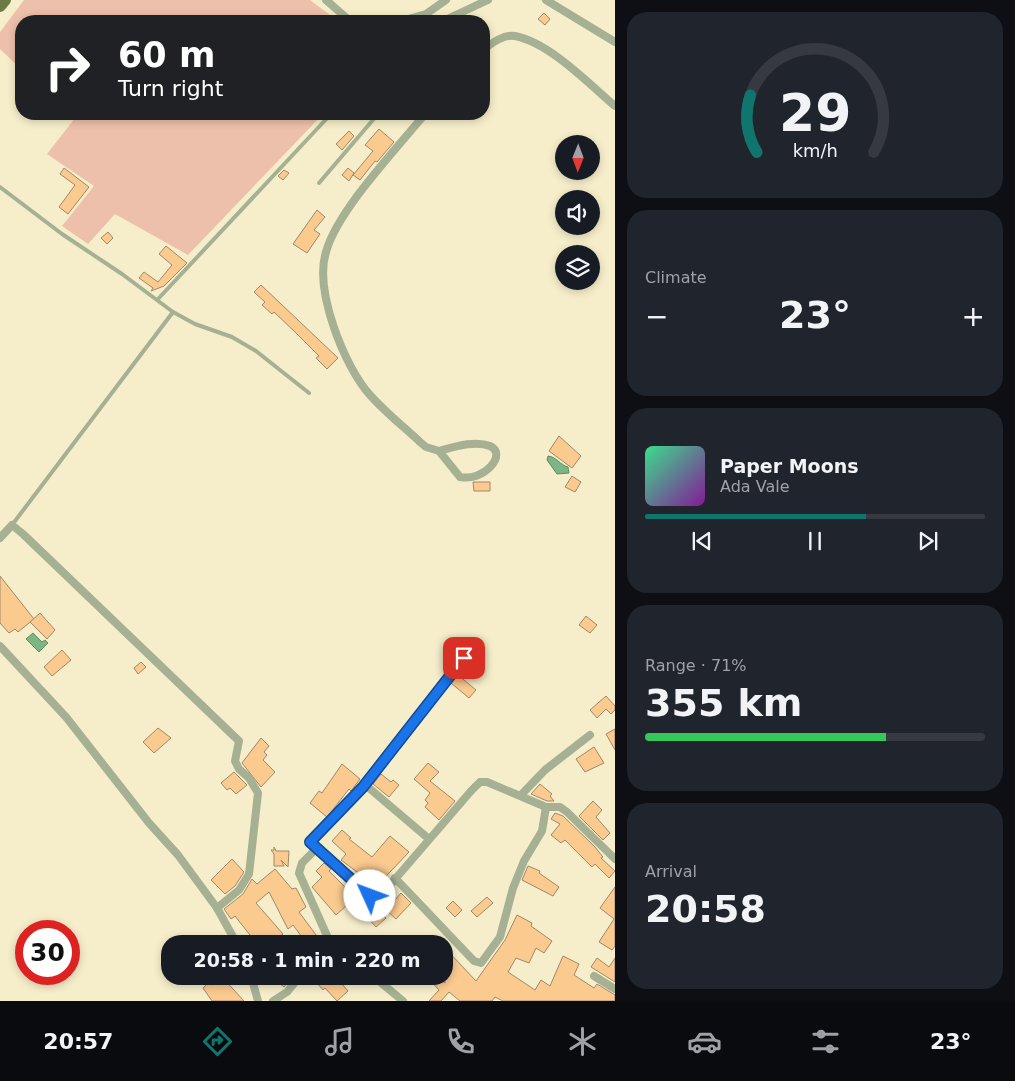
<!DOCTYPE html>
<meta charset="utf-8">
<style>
body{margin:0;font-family:"DejaVu Sans",sans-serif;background:#20242c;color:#f1f3f6;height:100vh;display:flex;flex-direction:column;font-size:19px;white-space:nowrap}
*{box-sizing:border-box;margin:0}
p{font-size:16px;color:#9ea1a6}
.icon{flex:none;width:28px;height:28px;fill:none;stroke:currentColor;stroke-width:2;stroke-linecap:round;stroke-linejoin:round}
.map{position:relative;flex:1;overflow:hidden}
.sheet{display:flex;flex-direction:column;gap:12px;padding:12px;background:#0d0f14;width:400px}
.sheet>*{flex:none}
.banner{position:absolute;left:15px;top:15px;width:475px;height:105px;border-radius:20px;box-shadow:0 2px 8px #0003;background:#202124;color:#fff;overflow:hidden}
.needle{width:32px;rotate:181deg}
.controls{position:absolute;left:555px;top:135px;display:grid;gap:10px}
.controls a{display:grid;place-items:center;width:45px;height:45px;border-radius:50%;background:#171b24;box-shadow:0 2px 8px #0003;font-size:25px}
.speed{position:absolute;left:15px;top:920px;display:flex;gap:10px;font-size:25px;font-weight:700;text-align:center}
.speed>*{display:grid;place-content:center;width:65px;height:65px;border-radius:50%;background:#171b24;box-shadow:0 2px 8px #0003;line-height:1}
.speed .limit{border:8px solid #d22;background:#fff;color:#111}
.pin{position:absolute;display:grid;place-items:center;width:42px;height:42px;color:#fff;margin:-21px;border-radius:10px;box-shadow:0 2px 8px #0006}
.me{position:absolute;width:55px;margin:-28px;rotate:313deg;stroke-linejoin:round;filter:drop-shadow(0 0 4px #0008)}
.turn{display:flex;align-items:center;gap:18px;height:105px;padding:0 20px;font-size:22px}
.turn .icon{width:65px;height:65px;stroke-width:2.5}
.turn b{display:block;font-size:35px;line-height:42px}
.big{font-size:38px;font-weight:600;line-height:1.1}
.sheet .tile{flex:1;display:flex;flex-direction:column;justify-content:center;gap:8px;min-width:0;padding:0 18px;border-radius:20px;background:#20242c}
.sheet .dial{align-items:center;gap:0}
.dial svg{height:130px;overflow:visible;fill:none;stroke:#363941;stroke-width:7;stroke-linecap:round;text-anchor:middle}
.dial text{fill:#f1f3f6;stroke:none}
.song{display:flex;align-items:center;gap:15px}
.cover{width:60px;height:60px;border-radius:8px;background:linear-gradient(135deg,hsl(150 70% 55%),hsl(290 70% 35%))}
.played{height:5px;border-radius:2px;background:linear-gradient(90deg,#0f766e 65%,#363941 65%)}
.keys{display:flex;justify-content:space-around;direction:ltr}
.heat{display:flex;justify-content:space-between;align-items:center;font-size:28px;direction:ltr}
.charge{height:8px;border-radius:4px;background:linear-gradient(90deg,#34c759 71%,#363941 0)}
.trip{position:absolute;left:161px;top:935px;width:292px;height:50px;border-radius:20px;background:#171b24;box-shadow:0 2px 8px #0003;font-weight:600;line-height:50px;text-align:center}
.tab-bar{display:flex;height:80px;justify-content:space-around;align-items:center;background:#090b0e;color:#9ea1a6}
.tab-bar .icon{width:35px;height:35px}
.tab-bar .active{color:#0f766e}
.tab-bar b{font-size:22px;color:#f1f3f6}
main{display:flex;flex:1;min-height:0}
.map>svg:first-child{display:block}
.green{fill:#edc0ab}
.water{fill:#7cb685;stroke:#628a64}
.building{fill:#faca8f;stroke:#9f886c}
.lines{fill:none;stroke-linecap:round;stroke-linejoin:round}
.service{stroke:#a6b093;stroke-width:4}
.minor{stroke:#a6b093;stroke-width:8}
.primary{stroke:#6a7b46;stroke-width:12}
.route-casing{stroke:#114b97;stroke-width:12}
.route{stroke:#1a73e8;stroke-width:9}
</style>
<main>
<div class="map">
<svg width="615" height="1001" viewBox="0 0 615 1001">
<rect width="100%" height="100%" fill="#f6eeca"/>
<g class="green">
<path d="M 24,0 L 310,0 L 338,21 L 21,21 L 21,69 L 0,49 L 0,32 Z"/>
<path d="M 71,114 L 323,114 L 188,255 L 115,214 L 88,244 L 62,226 L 94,186 L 47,154 L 75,118 Z"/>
</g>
<g class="water">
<path d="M 548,456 C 557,457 560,465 568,467 L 569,473 L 557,474 L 547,460 Z"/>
<path d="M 33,633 L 42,642 L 45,640 L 48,643 L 39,652 L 26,639 Z"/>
</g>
<g class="building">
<path d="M 544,13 L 550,19 L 545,25 L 538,19 Z"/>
<path d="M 379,129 L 394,142 L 377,162 L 375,161 L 360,180 L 353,175 L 373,151 L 365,145 Z"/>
<path d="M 349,131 L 354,136 L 342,150 L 336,144 Z"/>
<path d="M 64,168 L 89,187 L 68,214 L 59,207 L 75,185 L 60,174 Z"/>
<path d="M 348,168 L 354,173 L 349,181 L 342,175 Z"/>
<path d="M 284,170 L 289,173 L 283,180 L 278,176 Z"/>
<path d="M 317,210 L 325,217 L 314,230 L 320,234 L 307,253 L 293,244 Z"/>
<path d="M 108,232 L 113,238 L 107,244 L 101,238 Z"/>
<path d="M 166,246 L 187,263 L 164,286 L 151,291 L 153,288 L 139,278 L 144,272 L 158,282 L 172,265 L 159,254 Z"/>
<path d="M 261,285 L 338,358 L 327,369 L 316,358 L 319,356 L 295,332 L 274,312 L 272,314 L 262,305 L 265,302 L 254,292 Z"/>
<path d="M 559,436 L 581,456 L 572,468 L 549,451 Z"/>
<path d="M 572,476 L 581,482 L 575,492 L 565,487 Z"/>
<path d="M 473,482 L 490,482 L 490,491 L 474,491 Z"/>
<path d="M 0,576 L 34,619 L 18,632 L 15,629 L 9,633 L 0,623 Z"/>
<path d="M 40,613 L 55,630 L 47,639 L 30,622 Z"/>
<path d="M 586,616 L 597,625 L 590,633 L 579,625 Z"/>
<path d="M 62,650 L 71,660 L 52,676 L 44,667 Z"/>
<path d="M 141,662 L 146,667 L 138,674 L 134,668 Z"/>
<path d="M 458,675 L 476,690 L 469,698 L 451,683 Z"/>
<path d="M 606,696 L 615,706 L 615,710 L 611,714 L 606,709 L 597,718 L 590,710 Z"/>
<path d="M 158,728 L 171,738 L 154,753 L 143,742 Z"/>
<path d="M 615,729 L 615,750 L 606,734 Z"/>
<path d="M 261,738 L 269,746 L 264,752 L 267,755 L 263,760 L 275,772 L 261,787 L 242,763 Z"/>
<path d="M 594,747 L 604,763 L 585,772 L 576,759 Z"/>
<path d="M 428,763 L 439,772 L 430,781 L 455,801 L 439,820 L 425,807 L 428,803 L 425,800 L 430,793 L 414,779 Z"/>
<path d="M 342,764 L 360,779 L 351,791 L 349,789 L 327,817 L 310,803 L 319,791 L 322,793 Z"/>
<path d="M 234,772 L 247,785 L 236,794 L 230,788 L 227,790 L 221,783 Z"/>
<path d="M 381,774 L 391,782 L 393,780 L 399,785 L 389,797 L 373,784 Z"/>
<path d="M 540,784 L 552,794 L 550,796 L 554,801 L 547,801 L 531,794 Z"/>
<path d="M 593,801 L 602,810 L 596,817 L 610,833 L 603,840 L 579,816 Z"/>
<path d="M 555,813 L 563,816 L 595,847 L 603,857 L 601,858 L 615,871 L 609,878 L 595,864 L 592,867 L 565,840 L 561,843 L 551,835 L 560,824 L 551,819 Z"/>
<path d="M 342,830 L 351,838 L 349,839 L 372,857 L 390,836 L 409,852 L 372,891 L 361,881 L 365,878 L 341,860 L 346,854 L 332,841 Z"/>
<path d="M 274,847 L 276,851 L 289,851 L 288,867 L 281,860 L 284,866 L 274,866 L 274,854 L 271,850 L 274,850 Z"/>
<path d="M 232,859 L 244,872 L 235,886 L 225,894 L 211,880 Z"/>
<path d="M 324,863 L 331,869 L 329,871 L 351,893 L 354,890 L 366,901 L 373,904 L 386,918 L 376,927 L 359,908 L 354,913 L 347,905 L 336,915 L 312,887 L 322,877 L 316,871 Z"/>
<path d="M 528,866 L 540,871 L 539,873 L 559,887 L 553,896 L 522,880 Z"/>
<path d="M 275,869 L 292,889 L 296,888 L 306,907 L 299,912 L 319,939 L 313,944 L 307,944 L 293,925 L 288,929 L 269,892 L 256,903 L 283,934 L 271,944 L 257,944 L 235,916 L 231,919 L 224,909 L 243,894 L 252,879 L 257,884 Z"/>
<path d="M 615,887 L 615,946 L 612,950 L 599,942 L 614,919 L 600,908 Z"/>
<path d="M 401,893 L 411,903 L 396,919 L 386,910 Z"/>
<path d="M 487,897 L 493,903 L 477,917 L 471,911 Z"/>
<path d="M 453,901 L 462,910 L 455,917 L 446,908 Z"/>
<path d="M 517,915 L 532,923 L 531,926 L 552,941 L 544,953 L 536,948 L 529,963 L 516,958 L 508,972 L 535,990 L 541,980 L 550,986 L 563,956 L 579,964 L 574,975 L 594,988 L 597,984 L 615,995 L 615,1001 L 503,1001 L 495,997 L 492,1001 L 460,1001 L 449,992 L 441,1001 L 429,1001 L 439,990 L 426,976 L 437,976 L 445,983 L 445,948 L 476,981 L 505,940 Z"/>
<path d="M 597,958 L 609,967 L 615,958 L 615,982 L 591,967 Z"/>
<path d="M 270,976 L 293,976 L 284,987 Z"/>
<path d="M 325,976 L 335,976 L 348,991 L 337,1001 L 325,988 L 323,990 L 317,983 Z"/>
<path d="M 222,977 L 244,1001 L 212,1001 L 203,988 L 209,982 L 213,985 Z"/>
</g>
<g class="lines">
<g class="service">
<path d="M 319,183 L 378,114"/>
<path d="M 0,187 L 62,234 L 122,274 L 173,312 L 195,324 L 232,337 L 256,351 L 309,393"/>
<path d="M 158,299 L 331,114"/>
<path d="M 12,525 L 173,312"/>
</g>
<g class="minor">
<path d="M 326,0 L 350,21"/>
<path d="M 546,0 L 615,42"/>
<path d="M 401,21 L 426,14 L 446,0"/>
<path d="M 443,21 L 488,0"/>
<path d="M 484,49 C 492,43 504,34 515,36 C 550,43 588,83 615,106"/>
<path d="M 425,114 C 397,148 337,211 326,252 C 314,290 344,366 370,395 C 385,412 404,427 420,442 L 426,447 L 439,451 L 460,477 C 484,482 508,454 490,446 C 475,440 454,447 439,451"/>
<path d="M 0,538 L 12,525 L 23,534 L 239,741 L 235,761 L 239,769 L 249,778 L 258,793 L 249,874 L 239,890 L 217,908"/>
<path d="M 0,646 L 66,717 L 149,823 L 178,855 L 217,908 L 237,944"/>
<path d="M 363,787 L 464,658"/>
<path d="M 521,795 L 545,770 L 590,735"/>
<path d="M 429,839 L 369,788 L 363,787 L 310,842 L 370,897 L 378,899 L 471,791 L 480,782 L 487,782 L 546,807 L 560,807 L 567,812 L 615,859"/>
<path d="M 317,848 L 302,863 L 299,873 L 328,938 L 325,944"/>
<path d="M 395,878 L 474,961 L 481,963 L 500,937 L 513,888 L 524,861 L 542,831 L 546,807"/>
<path d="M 251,976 L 258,1001"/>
<path d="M 373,976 L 403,1001"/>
<path d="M 594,976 L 615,989"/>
<path d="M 273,1001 L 287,992 L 300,976"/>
</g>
<path class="primary" d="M 0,6 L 5,0"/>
</g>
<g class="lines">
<defs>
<path id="route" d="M 370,896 L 310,842 L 363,787 L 464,658"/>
</defs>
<use href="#route" class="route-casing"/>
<use href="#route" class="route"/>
</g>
</svg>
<div class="controls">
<a><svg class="needle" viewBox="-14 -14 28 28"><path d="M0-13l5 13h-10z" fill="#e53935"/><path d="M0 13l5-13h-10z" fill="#9ea1a6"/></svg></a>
<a><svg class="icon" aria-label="sound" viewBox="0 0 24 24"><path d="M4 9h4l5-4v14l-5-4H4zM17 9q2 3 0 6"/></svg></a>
<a><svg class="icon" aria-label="layers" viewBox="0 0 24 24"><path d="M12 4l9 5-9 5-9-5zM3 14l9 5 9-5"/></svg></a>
</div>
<div class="speed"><div class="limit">30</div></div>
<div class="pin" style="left:464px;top:658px;background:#d93025"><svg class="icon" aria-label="arrive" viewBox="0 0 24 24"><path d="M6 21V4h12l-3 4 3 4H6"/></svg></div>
<svg class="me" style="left:370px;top:896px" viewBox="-20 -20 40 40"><circle r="19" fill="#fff"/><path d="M0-13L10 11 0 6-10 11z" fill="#1a73e8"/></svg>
<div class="trip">20:58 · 1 min · 220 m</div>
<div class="banner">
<div class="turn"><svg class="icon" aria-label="right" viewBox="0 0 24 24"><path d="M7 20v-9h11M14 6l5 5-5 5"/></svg><div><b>60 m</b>Turn right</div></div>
</div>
</div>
<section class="sheet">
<div class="tile dial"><svg viewBox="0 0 100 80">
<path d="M14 69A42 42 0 1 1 86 69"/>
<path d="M14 69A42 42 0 0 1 10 34" stroke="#0f766e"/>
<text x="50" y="56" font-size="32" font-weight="700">29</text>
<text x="50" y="72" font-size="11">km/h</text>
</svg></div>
<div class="tile"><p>Climate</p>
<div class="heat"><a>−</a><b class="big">23°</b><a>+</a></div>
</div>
<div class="tile">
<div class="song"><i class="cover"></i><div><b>Paper Moons</b><p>Ada Vale</p></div></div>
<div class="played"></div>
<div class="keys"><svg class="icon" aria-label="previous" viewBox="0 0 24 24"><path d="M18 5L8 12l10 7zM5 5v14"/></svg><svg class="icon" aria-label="pause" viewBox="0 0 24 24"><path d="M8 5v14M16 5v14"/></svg><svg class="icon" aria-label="next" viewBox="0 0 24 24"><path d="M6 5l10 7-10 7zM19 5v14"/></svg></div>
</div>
<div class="tile"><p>Range · 71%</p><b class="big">355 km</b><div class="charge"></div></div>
<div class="tile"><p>Arrival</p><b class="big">20:58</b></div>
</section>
</main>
<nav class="tab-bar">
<b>20:57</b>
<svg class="icon active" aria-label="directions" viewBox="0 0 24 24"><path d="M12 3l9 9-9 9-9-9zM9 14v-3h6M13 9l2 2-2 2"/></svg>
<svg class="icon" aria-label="music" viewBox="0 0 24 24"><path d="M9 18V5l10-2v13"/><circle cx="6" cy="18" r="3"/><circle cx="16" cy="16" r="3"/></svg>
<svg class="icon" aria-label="phone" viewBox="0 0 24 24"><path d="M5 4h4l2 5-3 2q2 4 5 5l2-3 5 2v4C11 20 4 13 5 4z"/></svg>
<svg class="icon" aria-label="climate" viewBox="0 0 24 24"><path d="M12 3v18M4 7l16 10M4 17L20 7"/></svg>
<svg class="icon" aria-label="car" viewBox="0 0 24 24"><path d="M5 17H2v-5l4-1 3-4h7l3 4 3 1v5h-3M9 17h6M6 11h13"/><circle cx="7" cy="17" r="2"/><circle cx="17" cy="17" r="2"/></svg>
<svg class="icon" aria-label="filters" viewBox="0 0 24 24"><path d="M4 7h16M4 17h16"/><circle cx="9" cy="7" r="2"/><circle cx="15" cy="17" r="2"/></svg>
<b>23°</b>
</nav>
